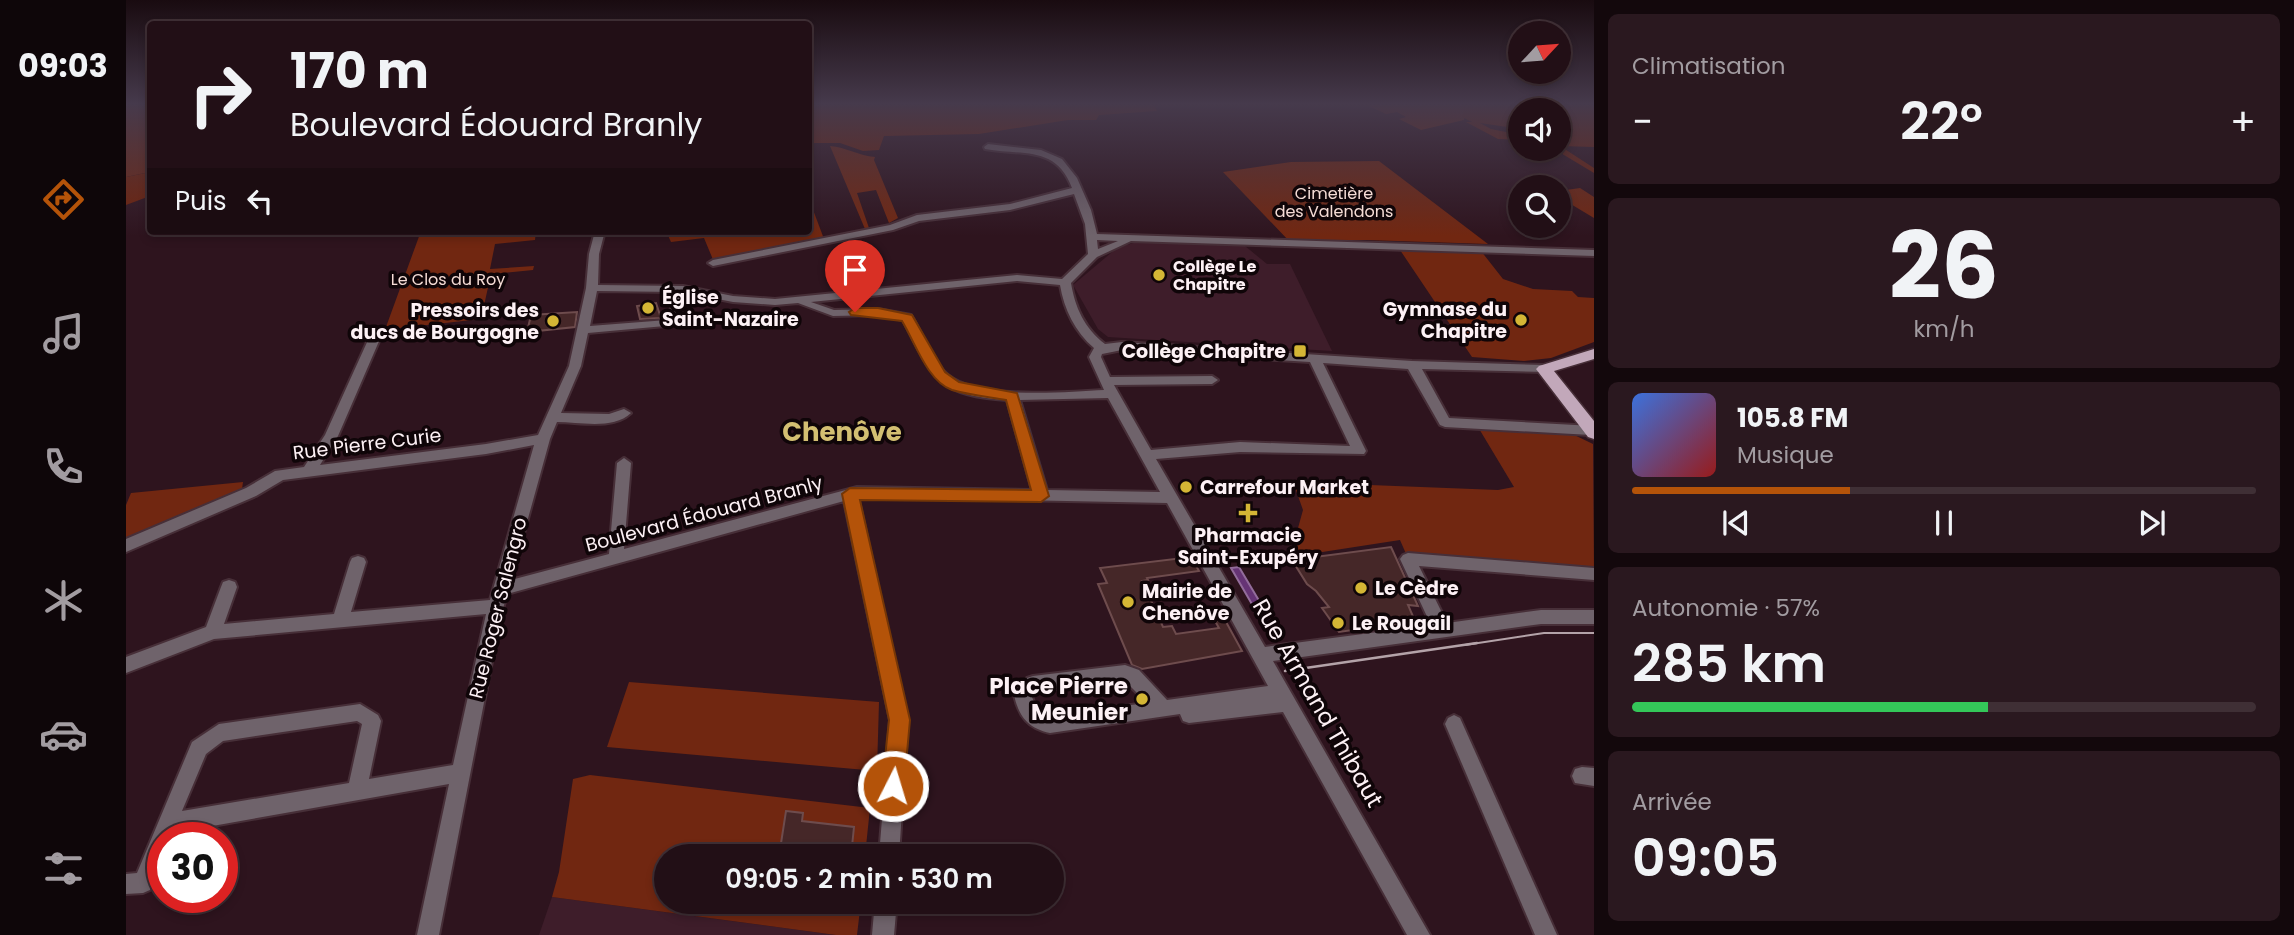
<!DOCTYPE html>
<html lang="fr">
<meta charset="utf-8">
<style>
body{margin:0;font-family:Poppins,sans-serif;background:#2a181f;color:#f1f3f6;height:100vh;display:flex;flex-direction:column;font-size:26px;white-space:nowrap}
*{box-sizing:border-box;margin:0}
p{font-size:23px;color:#a29ca1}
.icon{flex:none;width:38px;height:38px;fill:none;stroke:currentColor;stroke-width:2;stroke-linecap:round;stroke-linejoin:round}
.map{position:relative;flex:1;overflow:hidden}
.side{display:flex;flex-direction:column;gap:14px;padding:14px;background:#13080c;width:700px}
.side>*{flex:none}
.banner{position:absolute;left:21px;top:21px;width:665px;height:214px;border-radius:7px;box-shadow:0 4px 10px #0003,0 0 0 2px #3f2f35;background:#220f16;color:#f1f3f6;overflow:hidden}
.needle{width:46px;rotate:64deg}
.controls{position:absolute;left:1382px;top:21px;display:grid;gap:14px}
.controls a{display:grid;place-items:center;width:63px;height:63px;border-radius:50%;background:#220f16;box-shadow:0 4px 10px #0003,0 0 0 2px #3f2f35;font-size:35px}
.speed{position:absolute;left:21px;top:822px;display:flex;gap:14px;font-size:35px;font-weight:700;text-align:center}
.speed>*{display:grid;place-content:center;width:91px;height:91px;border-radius:50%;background:#220f16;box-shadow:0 4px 10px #0003,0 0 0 2px #3f2f35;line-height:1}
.speed .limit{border:10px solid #d22;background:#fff;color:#111}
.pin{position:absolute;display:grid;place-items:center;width:60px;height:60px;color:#fff;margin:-72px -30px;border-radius:50% 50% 50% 0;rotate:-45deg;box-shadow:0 0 7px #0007}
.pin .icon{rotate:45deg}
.me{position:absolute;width:77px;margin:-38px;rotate:5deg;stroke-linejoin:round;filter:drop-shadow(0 0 5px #0008)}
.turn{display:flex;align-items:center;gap:24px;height:147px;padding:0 28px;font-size:32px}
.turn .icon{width:91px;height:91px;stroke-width:2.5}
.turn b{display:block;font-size:49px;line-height:60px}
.then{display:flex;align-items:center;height:66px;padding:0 28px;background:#0003;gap:14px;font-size:26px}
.big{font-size:52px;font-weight:600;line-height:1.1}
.side .card{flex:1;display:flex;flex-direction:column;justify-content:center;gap:10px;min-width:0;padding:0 24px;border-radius:10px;background:#2a181f}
.side .dial{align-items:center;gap:0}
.dial b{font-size:91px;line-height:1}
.song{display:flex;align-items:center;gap:21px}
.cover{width:84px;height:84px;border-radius:10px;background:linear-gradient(135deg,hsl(220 70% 55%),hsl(0 70% 35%))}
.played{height:7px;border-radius:4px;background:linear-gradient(90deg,#b45309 35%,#3f2f35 35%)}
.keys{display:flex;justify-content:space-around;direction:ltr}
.heat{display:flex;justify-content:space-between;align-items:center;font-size:38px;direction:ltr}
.charge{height:10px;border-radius:5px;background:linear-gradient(90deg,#34c759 57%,#3f2f35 0)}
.trip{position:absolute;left:528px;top:844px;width:410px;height:70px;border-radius:35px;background:#220f16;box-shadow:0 4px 10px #0003,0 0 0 2px #3f2f35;font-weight:600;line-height:70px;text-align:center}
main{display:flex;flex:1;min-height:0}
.tab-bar{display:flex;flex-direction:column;width:126px;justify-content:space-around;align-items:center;background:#0e0609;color:#a29ca1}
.tab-bar .icon{width:49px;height:49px}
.tab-bar .current{color:#b45309}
.tab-bar b{font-size:32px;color:#f1f3f6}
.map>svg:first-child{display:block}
.built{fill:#3e1d2a}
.green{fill:#712711}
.forest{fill:#712209}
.water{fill:#663475;stroke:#936d9b;stroke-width:2}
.building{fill:#452728;stroke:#6e4c4d;stroke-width:2}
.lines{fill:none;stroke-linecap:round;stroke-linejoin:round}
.minor-casing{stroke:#472f38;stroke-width:4}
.major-casing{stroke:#472f38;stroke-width:3}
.minor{fill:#6f636b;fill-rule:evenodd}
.major{fill:#c2a8ba;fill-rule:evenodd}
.tram-far1{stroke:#b4a3a9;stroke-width:2}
.tram{stroke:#b4a3a9;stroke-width:2.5}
.route{fill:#b45309;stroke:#753606;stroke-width:2}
.poi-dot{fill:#d4b635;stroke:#0f0508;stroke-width:2.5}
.labels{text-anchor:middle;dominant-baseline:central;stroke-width:7;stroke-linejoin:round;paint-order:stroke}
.far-park-label{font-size:16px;fill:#f5dcd5;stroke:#0f0508}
.far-poi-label{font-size:16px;font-weight:bold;fill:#fdf1f5;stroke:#0f0508;text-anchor:start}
.poi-label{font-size:19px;font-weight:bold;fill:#fdf1f5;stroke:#0f0508;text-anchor:start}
.street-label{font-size:19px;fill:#fdf1f5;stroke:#0f0508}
.near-poi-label{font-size:23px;font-weight:bold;fill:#fdf1f5;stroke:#0f0508;text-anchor:end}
.near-street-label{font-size:23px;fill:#fdf1f5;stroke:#0f0508}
.district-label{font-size:26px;font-weight:bold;fill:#d3bf72;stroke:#0f0508}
</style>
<main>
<nav class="tab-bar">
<b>09:03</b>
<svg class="icon current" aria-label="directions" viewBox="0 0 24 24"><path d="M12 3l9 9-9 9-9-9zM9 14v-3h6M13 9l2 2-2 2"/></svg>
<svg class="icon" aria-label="music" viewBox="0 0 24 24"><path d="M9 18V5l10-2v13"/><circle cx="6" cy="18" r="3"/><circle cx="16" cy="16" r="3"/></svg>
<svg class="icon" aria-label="phone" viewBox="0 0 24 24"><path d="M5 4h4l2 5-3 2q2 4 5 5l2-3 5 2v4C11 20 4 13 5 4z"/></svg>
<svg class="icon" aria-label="climate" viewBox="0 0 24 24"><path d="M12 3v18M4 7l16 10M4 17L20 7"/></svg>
<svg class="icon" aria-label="car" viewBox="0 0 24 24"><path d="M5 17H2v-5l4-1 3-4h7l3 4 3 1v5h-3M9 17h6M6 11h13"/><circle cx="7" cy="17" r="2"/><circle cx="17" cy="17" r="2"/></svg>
<svg class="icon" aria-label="filters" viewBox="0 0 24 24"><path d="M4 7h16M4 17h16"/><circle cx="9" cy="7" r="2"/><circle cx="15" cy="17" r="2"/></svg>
</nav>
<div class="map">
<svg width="1468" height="935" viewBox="0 0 1468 935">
<rect width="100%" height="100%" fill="#2e141e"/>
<g class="built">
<path d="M 1016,241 L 1119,246 L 1141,264 L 1164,264 L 1206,351 L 982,337 L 972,329 L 947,285 L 992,247 Z"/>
<path d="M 426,897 L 710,935 L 413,935 Z"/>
</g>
<g class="green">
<path d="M 0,105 L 24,105 L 24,172 L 0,177 Z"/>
<path d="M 1241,105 L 1339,105 L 1338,120 L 1295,130 L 1273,119 L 1280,117 L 1271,112 L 1260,114 Z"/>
<path d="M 704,146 C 720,147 733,156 749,157 L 748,160 L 772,218 L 763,223 L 750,190 L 731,193 L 743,228 L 739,229 Z"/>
<path d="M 1253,161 L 1362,244 L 1240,240 L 1164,242 L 1097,172 L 1165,162 Z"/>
<path d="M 1454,188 L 1468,197 L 1468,218 L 1433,197 L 1433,191 Z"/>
<path d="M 683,199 L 698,239 L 588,262 L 578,238 L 545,242 L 540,231 L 682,231 Z"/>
<path d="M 295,231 L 410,231 L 409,240 L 369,244 L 364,269 L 408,266 L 407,270 L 365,274 L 355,319 L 265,329 L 260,327 Z"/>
<path d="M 1272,247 L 1355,251 L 1377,279 L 1407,289 L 1446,291 L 1452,297 L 1468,298 L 1468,342 L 1425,358 L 1398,361 L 1346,357 Z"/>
<path d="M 1352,427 L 1440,431 L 1467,444 L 1468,570 L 1281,556 L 1274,540 L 1164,557 L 1177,510 L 1167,482 L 1372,490 L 1388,487 Z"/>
<path d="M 117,482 L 116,489 L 112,492 L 0,539 L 0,505 L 5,493 Z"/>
<path d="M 503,682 L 753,702 L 751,771 L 481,747 Z"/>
<path d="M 464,775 L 744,808 L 739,856 L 541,856 L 541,901 L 735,901 L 731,935 L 710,935 L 426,897 L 433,872 L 447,779 Z"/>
</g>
<g class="forest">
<path d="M 683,105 L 1028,105 L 1031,111 L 973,115 L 970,120 L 942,120 L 853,134 L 758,136 L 753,150 L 737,151 L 714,143 L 683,143 Z"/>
<path d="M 1339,105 L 1468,105 L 1468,147 L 1434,146 L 1468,168 L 1468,173 L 1428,149 L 1433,149 L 1433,110 L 1395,110 L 1395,129 L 1354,123 L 1365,129 L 1395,135 L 1395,140 L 1372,139 L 1340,122 L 1346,122 L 1336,117 Z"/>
<path d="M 24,172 L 24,196 L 0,205 L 0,177 Z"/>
</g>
<path class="water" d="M 1113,567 L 1154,636 L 1145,637 L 1105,568 Z"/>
<g class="building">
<path d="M 530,303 L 535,318 L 514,319 L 511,306 Z"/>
<path d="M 451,312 L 449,327 L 401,332 L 405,315 Z"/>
<path d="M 1265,547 L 1292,606 L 1282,605 L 1289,621 L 1213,632 L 1196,608 L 1203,607 L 1190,591 L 1181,584 L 1166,560 Z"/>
<path d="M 1065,557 L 1073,571 L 1021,578 L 1022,580 L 1016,581 L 1037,627 L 1046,626 L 1050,634 L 1093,628 L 1089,621 L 1099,620 L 1116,651 L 1016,669 L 1006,665 L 972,584 L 981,583 L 974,568 Z"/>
<path d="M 660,811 L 677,813 L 676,821 L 728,827 L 725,856 L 653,856 Z"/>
</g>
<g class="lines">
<defs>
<g id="minor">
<path d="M 862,144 L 915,150 L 936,159 L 951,178 L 965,210 L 971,234 L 1468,250 L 1468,256 L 1005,241 L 971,257 L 945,283 C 949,307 958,328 979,344 L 996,342 L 1286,361 L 1418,365 L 1424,369 L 1422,372 L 1296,369 L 1323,418 L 1468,426 L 1468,434 L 1465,435 L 1319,427 L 1314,425 L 1282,369 L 1197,363 L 1240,451 L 1238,454 L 1114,452 L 1030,459 L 1139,647 L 1305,625 L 1274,559 L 1277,555 L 1282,553 L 1468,568 L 1468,580 L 1293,566 L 1321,623 L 1415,610 L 1468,610 L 1468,624 L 1415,624 L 1147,661 L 1304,935 L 1281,935 L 1157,712 L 1063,723 L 1057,721 L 1054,714 L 924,733 C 902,728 893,717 888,695 L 901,678 L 907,676 L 999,665 L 1013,670 L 1041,700 L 1142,686 L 1041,503 L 732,497 L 782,720 L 773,856 L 753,856 L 764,720 L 718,501 L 381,594 L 374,620 L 313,935 L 291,935 L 323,784 L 47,833 L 45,838 L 37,838 L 37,860 L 24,890 L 17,893 L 0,894 L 0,874 L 11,873 L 66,742 L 93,724 L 234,704 L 252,715 L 255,721 L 243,779 L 327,765 L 360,614 L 88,639 L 0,673 L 0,657 L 80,627 L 95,587 L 97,582 L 103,580 L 109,582 L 111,587 L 98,624 L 208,614 L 224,562 L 226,558 L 232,556 L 238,558 L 240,562 L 225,612 L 364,600 L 408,445 L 360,454 L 157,480 L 130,496 L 0,552 L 0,539 L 120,488 L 149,471 L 178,467 L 199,435 L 247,329 L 251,328 L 257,332 L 212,436 L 194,465 L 360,444 L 412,435 L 443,366 L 460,288 L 463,254 L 469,231 L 479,231 L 473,254 L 472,285 L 557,286 L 607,296 L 649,299 L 891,275 L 936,279 L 962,254 L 959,224 L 948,194 L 884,210 L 793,221 L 767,230 L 587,266 L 582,263 L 587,260 L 764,225 L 791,215 L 884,204 L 946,188 C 930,145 896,156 859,149 L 858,147 ZM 971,240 L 992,241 L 972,249 ZM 891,281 L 934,285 C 938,309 949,332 968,348 L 963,357 L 978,390 C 939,392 852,400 822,375 C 804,361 797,333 785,315 L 752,309 L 708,310 L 685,302 ZM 471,291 L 550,292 L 541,320 L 464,326 ZM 561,293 L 607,302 L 649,305 L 672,303 L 707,316 L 752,315 L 777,320 C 807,377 809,395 881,400 L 906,490 L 731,487 L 498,549 L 505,463 L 498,458 L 491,463 L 483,554 L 385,580 L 424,439 L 431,422 C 454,422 487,430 505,413 L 498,409 L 483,414 L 435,413 L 455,366 L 462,333 L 550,325 ZM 996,350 L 1184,362 L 1224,446 L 1114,442 L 1025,450 L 988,385 L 1086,384 L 1092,380 L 1086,376 L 984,377 L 975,357 L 976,354 ZM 982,398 L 1034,492 L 921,490 L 894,400 ZM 999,681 L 1021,703 L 924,715 L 911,709 L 906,697 L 912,691 ZM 231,721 L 236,724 L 223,783 L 56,811 L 80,754 L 97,741 Z"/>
<path d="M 1328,715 L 1334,718 L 1431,935 L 1409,935 L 1319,724 L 1322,718 Z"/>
<path d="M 1456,767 L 1468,768 L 1468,786 L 1449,783 L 1446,776 L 1449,769 Z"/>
<path d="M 749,901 L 771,901 L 768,935 L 746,935 Z"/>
</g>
<path id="major" d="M 1468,349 L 1468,359 L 1428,371 L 1468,421 L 1468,439 L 1462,437 L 1410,369 L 1413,366 Z"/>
</defs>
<use href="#minor" class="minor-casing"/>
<use href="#major" class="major-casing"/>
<use href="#minor" class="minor"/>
<use href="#major" class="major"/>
<path class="tram-far1" d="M 1339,645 L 1418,633 L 1468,633"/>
<path class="tram" d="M 1159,671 L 1351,643"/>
</g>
<linearGradient id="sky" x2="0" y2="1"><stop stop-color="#190b10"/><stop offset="0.44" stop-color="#463a4c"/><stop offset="1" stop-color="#463a4c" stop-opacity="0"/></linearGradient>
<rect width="1468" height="236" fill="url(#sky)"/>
<path class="route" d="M 729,308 L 752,308 L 786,315 L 819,372 L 833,382 L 891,393 L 923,496 L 915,502 L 734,500 L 784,720 L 778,786 L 775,794 L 767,797 L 760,794 L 756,786 L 763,720 L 716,494 L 724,488 L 905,490 L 880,400 C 863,397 843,395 826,390 C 801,381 789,342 776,321 L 725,315 L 723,312 Z"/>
<g class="poi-dot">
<circle cx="1033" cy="275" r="7"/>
<circle cx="522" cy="308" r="7"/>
<circle cx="1395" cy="320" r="7"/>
<circle cx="427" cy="321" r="7"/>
<rect x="1167" y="344" width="14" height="14" rx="3.5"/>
<circle cx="1060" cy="487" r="7"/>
<path d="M1118.5 502.5h7v7h7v7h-7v7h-7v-7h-7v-7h7z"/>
<circle cx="1235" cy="588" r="7"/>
<circle cx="1002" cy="602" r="7"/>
<circle cx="1212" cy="623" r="7"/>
<circle cx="1016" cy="699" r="7"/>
</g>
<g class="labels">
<g class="far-park-label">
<text x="1208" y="193">Cimetière<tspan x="1208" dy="18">des Valendons</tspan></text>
<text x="322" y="279">Le Clos du Roy</text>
</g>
<g class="far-poi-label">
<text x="1047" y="266">Collège Le<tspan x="1047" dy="18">Chapitre</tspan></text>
</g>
<g class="poi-label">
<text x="536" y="297">Église<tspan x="536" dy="22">Saint-Nazaire</tspan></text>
<text x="1381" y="309" text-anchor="end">Gymnase du<tspan x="1381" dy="22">Chapitre</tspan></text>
<text x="413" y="310" text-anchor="end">Pressoirs des<tspan x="413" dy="22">ducs de Bourgogne</tspan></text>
<text x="1160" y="351" text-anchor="end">Collège Chapitre</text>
<text x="1074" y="487">Carrefour Market</text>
<text x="1122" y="535" text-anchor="middle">Pharmacie<tspan x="1122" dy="22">Saint-Exupéry</tspan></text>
<text x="1249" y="588">Le Cèdre</text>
<text x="1016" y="591">Mairie de<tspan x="1016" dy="22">Chenôve</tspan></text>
<text x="1226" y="623">Le Rougail</text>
</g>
<g class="street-label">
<text transform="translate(241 444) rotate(-7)">Rue Pierre Curie</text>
<text transform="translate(578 514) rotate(-15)">Boulevard Édouard Branly</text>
<text transform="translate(372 608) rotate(-76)">Rue Roger Salengro</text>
</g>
<g class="near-poi-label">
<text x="1002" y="686">Place Pierre<tspan x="1002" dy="26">Meunier</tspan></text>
</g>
<g class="near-street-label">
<text transform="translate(1192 703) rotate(60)">Rue Armand Thibaut</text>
</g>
<g class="district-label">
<text x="716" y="432">Chenôve</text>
</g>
</g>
</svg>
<div class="controls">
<a><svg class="needle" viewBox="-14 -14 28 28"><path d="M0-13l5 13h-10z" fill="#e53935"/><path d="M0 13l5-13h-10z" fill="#a29ca1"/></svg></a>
<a><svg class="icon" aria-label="sound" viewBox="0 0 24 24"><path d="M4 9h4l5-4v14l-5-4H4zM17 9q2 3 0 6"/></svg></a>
<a><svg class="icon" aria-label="search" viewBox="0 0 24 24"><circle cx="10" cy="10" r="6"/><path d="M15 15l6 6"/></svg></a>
</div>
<div class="speed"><div class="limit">30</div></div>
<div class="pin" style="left:729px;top:312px;background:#d93025"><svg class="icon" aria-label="arrive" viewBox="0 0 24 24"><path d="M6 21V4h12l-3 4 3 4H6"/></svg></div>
<svg class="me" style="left:767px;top:786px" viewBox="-20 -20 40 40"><circle r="17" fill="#b45309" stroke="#fff" stroke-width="3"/><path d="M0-11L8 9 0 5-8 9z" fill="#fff"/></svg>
<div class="trip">09:05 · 2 min · 530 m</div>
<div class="banner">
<div class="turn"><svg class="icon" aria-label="right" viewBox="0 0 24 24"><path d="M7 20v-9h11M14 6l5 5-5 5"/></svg><div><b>170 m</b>Boulevard Édouard Branly</div></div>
<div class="then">Puis<svg class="icon" aria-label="left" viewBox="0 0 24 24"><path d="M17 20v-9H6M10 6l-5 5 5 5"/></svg></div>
</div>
</div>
<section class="side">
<div class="card"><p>Climatisation</p>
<div class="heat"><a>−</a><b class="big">22°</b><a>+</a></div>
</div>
<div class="card dial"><b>26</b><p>km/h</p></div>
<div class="card">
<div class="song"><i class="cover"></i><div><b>105.8 FM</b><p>Musique</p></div></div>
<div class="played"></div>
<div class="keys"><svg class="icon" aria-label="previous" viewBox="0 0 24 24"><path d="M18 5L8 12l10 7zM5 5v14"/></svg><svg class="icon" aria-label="pause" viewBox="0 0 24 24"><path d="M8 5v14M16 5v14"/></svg><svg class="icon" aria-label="next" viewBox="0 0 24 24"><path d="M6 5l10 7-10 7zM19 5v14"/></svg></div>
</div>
<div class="card"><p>Autonomie · 57%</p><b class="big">285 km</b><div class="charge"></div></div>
<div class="card"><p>Arrivée</p><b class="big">09:05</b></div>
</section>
</main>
